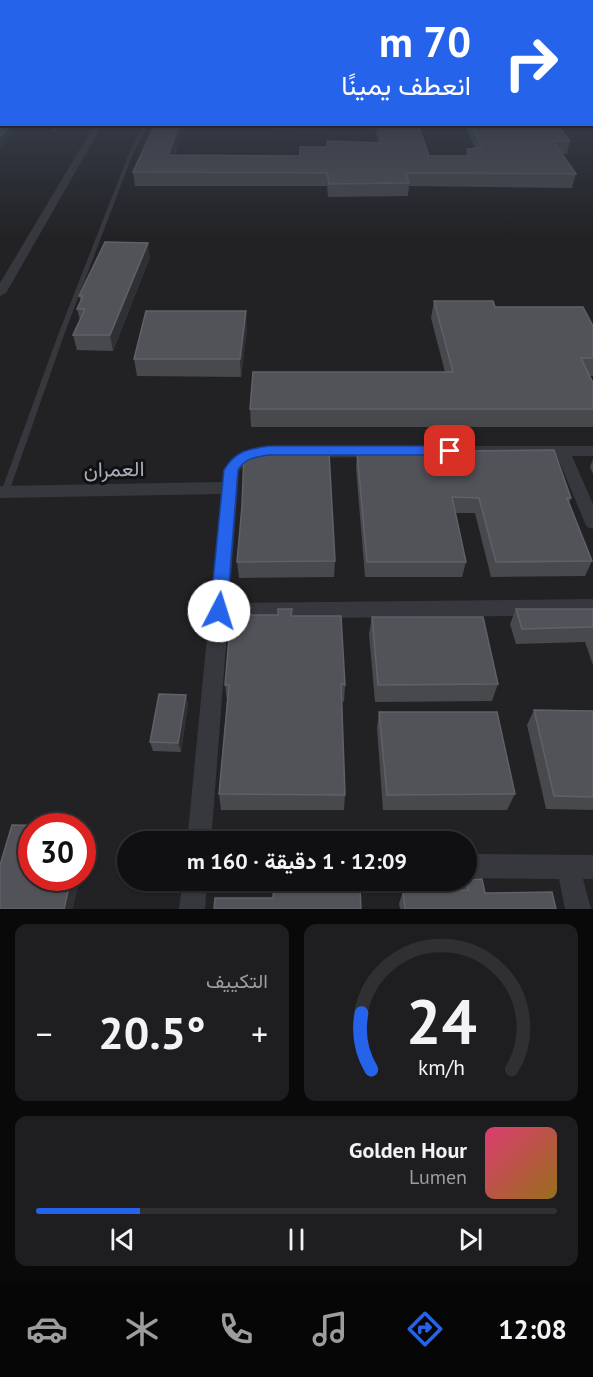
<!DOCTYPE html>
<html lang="ar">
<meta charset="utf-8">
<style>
body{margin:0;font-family:"PT Sans",Vazirmatn,sans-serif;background:#1e1e20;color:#f1f3f6;direction:rtl;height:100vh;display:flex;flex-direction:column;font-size:22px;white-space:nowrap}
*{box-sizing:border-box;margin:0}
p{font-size:20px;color:#9c9d9f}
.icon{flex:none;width:33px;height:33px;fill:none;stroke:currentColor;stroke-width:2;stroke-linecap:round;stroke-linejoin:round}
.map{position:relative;height:909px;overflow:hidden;direction:ltr}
.side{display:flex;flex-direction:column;gap:15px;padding:15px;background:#09090a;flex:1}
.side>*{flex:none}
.top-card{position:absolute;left:0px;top:0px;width:594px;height:126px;box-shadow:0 2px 4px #0004,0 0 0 2px #303032;direction:rtl;background:#2563eb;color:#fff;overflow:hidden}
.speed{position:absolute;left:18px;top:813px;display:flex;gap:12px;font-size:30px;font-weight:700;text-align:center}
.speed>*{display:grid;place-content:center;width:78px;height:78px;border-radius:50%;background:#101012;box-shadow:0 2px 4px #0004,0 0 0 2px #303032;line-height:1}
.speed .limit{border:9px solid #d22;background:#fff;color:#111}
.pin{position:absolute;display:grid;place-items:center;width:51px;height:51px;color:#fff;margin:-26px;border-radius:12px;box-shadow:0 3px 9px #0006}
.me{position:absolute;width:66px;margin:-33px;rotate:5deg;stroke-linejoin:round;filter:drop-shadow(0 0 4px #0008)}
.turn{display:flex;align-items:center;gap:21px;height:126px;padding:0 24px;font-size:27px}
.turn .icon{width:78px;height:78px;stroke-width:2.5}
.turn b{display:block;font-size:42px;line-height:51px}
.big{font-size:45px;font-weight:700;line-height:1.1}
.side .widget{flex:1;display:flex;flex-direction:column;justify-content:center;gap:9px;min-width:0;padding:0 21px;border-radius:12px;background:#1e1e20}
.side .dial{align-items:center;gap:0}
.dial svg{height:156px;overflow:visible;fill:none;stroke:#303032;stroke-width:7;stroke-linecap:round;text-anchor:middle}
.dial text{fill:#f1f3f6;stroke:none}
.song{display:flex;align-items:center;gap:18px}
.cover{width:72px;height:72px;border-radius:9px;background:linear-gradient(135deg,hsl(340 70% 55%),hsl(40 70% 35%))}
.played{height:6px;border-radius:3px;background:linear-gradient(90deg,#2563eb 20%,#303032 20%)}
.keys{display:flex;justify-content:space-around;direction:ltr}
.heat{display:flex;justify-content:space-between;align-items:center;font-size:33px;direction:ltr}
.side .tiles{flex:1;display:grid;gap:15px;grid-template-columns:1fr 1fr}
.widget:last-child{grid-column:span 2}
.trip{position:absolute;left:117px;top:831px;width:360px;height:60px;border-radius:30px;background:#101012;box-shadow:0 2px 4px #0004,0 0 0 2px #303032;font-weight:700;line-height:60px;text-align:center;direction:rtl}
.dock{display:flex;height:96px;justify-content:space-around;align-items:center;background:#060607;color:#9c9d9f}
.dock .icon{width:42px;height:42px}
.dock .current{color:#2563eb}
.dock b{font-size:27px;color:#f1f3f6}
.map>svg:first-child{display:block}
.built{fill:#222225;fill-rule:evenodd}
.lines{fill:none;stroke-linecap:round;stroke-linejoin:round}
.lane{fill:#37383d;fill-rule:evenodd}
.street{fill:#37383d;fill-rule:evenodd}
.wall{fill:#47494d}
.shaded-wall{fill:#2f3033}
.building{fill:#525359;stroke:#5f6168;stroke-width:1.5}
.route{fill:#2563eb;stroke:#184099;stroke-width:1.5}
.labels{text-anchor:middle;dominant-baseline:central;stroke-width:6;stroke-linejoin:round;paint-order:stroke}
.street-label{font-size:21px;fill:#a8adb8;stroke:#111113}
</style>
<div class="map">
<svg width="593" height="909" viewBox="0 0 593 909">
<rect width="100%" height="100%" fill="#161618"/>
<path class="built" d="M 0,112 L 2,124 L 592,124 L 593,112 L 593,909 L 0,909 ZM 32,826 L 82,826 L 82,878 L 32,878 ZM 128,842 L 466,842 L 466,880 L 128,880 Z"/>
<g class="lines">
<g class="lane">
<path d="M 54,124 L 58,124 L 57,131 L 55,132 L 53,131 Z"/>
<path d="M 144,124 L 148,124 L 132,156 L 64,335 L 9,492 L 8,494 L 2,494 L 1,492 L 58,335 L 128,156 Z"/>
</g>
<g class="street">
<rect x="0" y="112" width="2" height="3"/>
<rect x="592" y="119" width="1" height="4"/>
<path d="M 95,124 L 103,124 L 6,293 L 0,296 L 0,283 Z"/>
<path d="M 269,446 L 593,446 L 593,456 L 572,456 L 593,504 L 593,529 L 587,527 L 585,523 L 557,456 L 257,458 L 248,461 L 239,471 L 229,603 L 593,599 L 593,615 L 228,619 L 211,842 L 187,842 L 221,494 L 0,498 L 0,486 L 222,482 C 225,454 244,449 269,446 Z"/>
<path d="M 466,854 L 593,855 L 593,879 L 583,879 L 591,909 L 565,909 L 559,879 L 466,878 Z"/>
<path d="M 183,880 L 207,880 L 205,909 L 179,909 Z"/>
</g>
</g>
<g class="wall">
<path d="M 155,124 L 186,124 L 175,155 L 300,156 L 327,147 L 378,142 L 374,124 L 418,124 L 429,156 L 466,156 L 467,149 L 475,148 L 464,124 L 557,124 L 570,141 L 567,154 L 561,154 L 576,174 L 572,188 L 409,186 L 408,196 L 328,197 L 327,186 L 135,186 L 133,172 Z"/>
<path d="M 272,124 L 350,124 L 350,128 L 272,129 Z"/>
<path d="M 150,257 L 113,351 L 77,350 L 73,335 L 80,320 L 77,309 L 81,301 L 79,296 Z"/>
<path d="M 434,301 L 495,307 L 593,326 L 593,376 L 590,376 L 593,383 L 593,427 L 251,427 L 250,409 L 445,372 L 431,318 Z"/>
<path d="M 247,328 L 241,377 L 137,376 L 134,359 Z"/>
<path d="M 357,452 L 571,498 L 569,503 L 592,561 L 585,576 L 491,577 L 475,513 L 455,513 L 466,562 L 462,577 L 365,577 L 356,468 Z"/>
<path d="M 593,459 L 593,474 L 590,467 Z"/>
<path d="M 335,561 L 334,577 L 239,578 L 237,562 Z"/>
<path d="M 516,609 L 593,609 L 593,665 L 585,642 L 516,644 L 510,624 Z"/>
<path d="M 292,616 L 345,685 L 344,702 L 342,701 L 345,795 L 344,810 L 221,810 L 219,794 L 227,700 L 225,685 Z"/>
<path d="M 372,617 L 498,684 L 492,701 L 375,702 L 369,634 Z"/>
<path d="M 186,695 L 188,704 L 181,752 L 153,751 L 150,742 Z"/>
<path d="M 534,710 L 593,711 L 593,810 L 546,809 L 527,725 Z"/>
<path d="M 379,712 L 515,794 L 507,810 L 383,810 L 377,728 Z"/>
<path d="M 466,880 L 485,893 L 556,909 L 400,909 L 399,904 L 403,891 L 461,890 Z"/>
</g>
<g class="shaded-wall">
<path d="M 13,124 L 14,124 L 16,132 L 0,148 L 0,136 Z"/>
<path d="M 180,124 L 186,124 L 170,168 L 168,155 Z"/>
<path d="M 148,243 L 150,257 L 113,351 L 110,335 Z"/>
<path d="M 246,311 L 247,328 L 241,377 L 240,359 Z"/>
<path d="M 186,695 L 188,704 L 181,752 L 178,743 Z"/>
<path d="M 83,827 L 89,838 L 82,867 L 82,829 Z"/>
<path d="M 71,878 L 80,878 L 73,909 L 64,909 Z"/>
</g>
<g class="building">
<path d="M 0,123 L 2,124 L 13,124 L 0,136 Z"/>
<path d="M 155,124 L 180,124 L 168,155 L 300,156 L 300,147 L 327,147 L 327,141 L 382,143 L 378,124 L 418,124 L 429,156 L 470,156 L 467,149 L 482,147 L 471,124 L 557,124 L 570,141 L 553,141 L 576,174 L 406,173 L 409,183 L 329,184 L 327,173 L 133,172 Z"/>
<path d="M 105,242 L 148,243 L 110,335 L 73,335 L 85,309 L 77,309 L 83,296 L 79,296 Z"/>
<path d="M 434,301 L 493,301 L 495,307 L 583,307 L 593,326 L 593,358 L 581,358 L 593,383 L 593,409 L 250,409 L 253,372 L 453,372 Z"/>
<path d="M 146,311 L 246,311 L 240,359 L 134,359 Z"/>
<path d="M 554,450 L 571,498 L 567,498 L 592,561 L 496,562 L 479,498 L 452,497 L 466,562 L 367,562 L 357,452 Z"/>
<path d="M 244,452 L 329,452 L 335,561 L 237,562 L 242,506 Z"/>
<path d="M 278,609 L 292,609 L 291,616 L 341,616 L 345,685 L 341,683 L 345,795 L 219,794 L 229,685 L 225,685 L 231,615 L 278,615 Z"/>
<path d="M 516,609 L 593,609 L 593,627 L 522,629 Z"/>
<path d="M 372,617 L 483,617 L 498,684 L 378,685 Z"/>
<path d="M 159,694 L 186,695 L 178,743 L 150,742 Z"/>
<path d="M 534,710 L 593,711 L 593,797 L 554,796 Z"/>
<path d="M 379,712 L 497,712 L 515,794 L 387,795 Z"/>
<path d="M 12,825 L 69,826 L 32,826 L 32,878 L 71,878 L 64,909 L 0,909 L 0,865 Z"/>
<path d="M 482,879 L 485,893 L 552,892 L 556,909 L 405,909 L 403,891 L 468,890 L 466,880 Z"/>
<path d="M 274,882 L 288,883 L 288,888 L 360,889 L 361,909 L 214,909 L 215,898 L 273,898 Z"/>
</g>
<linearGradient id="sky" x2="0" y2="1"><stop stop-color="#0c0c0d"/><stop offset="0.47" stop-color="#363c48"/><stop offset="1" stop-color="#363c48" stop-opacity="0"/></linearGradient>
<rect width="593" height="239" fill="url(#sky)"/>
<path class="route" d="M 269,446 L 450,446 L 456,451 L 450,455 L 269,455 C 256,457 245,458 238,470 L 227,611 L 225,616 L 219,618 L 213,616 L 210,611 L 224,470 C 235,451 248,449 269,446 Z"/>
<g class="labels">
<g class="street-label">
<text transform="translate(114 469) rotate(-1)">العمران</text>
</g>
</g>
</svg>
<div class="speed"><div class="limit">30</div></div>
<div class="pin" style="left:450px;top:451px;background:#d93025"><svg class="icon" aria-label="arrive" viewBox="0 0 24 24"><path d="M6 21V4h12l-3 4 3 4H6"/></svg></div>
<svg class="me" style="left:219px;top:611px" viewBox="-20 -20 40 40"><circle r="19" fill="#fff"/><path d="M0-13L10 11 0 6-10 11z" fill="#2563eb"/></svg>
<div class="trip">12:09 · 1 دقيقة · 160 m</div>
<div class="top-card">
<div class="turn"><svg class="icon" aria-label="right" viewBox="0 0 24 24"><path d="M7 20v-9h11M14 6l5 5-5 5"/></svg><div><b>70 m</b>انعطف يمينًا</div></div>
</div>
</div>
<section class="side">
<div class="tiles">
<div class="widget dial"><svg viewBox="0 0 100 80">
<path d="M14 69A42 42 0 1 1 86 69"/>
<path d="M14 69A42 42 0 0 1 9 40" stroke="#2563eb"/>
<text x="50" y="56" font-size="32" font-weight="700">24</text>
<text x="50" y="72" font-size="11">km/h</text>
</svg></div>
<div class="widget"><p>التكييف</p>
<div class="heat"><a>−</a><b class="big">20.5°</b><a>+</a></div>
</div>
<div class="widget">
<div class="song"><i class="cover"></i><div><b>Golden Hour</b><p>Lumen</p></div></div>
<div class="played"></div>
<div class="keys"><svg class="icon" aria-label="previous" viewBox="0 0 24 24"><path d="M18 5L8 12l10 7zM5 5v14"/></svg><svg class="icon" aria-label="pause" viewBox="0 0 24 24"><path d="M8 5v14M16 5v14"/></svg><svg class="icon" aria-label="next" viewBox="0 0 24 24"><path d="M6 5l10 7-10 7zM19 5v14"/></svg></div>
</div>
</div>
</section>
<nav class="dock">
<b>12:08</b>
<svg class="icon current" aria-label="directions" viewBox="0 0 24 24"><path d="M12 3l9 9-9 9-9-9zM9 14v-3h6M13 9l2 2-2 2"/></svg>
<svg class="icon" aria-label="music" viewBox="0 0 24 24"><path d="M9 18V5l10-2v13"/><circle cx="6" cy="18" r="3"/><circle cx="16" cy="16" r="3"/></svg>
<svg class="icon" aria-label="phone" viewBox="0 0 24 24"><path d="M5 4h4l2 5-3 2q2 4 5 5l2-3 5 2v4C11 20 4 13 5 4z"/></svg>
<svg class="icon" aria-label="climate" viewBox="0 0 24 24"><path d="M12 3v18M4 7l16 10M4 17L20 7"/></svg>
<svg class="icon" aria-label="car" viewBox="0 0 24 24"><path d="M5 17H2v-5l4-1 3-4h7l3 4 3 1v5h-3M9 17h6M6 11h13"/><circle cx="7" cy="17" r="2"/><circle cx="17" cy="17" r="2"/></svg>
</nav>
